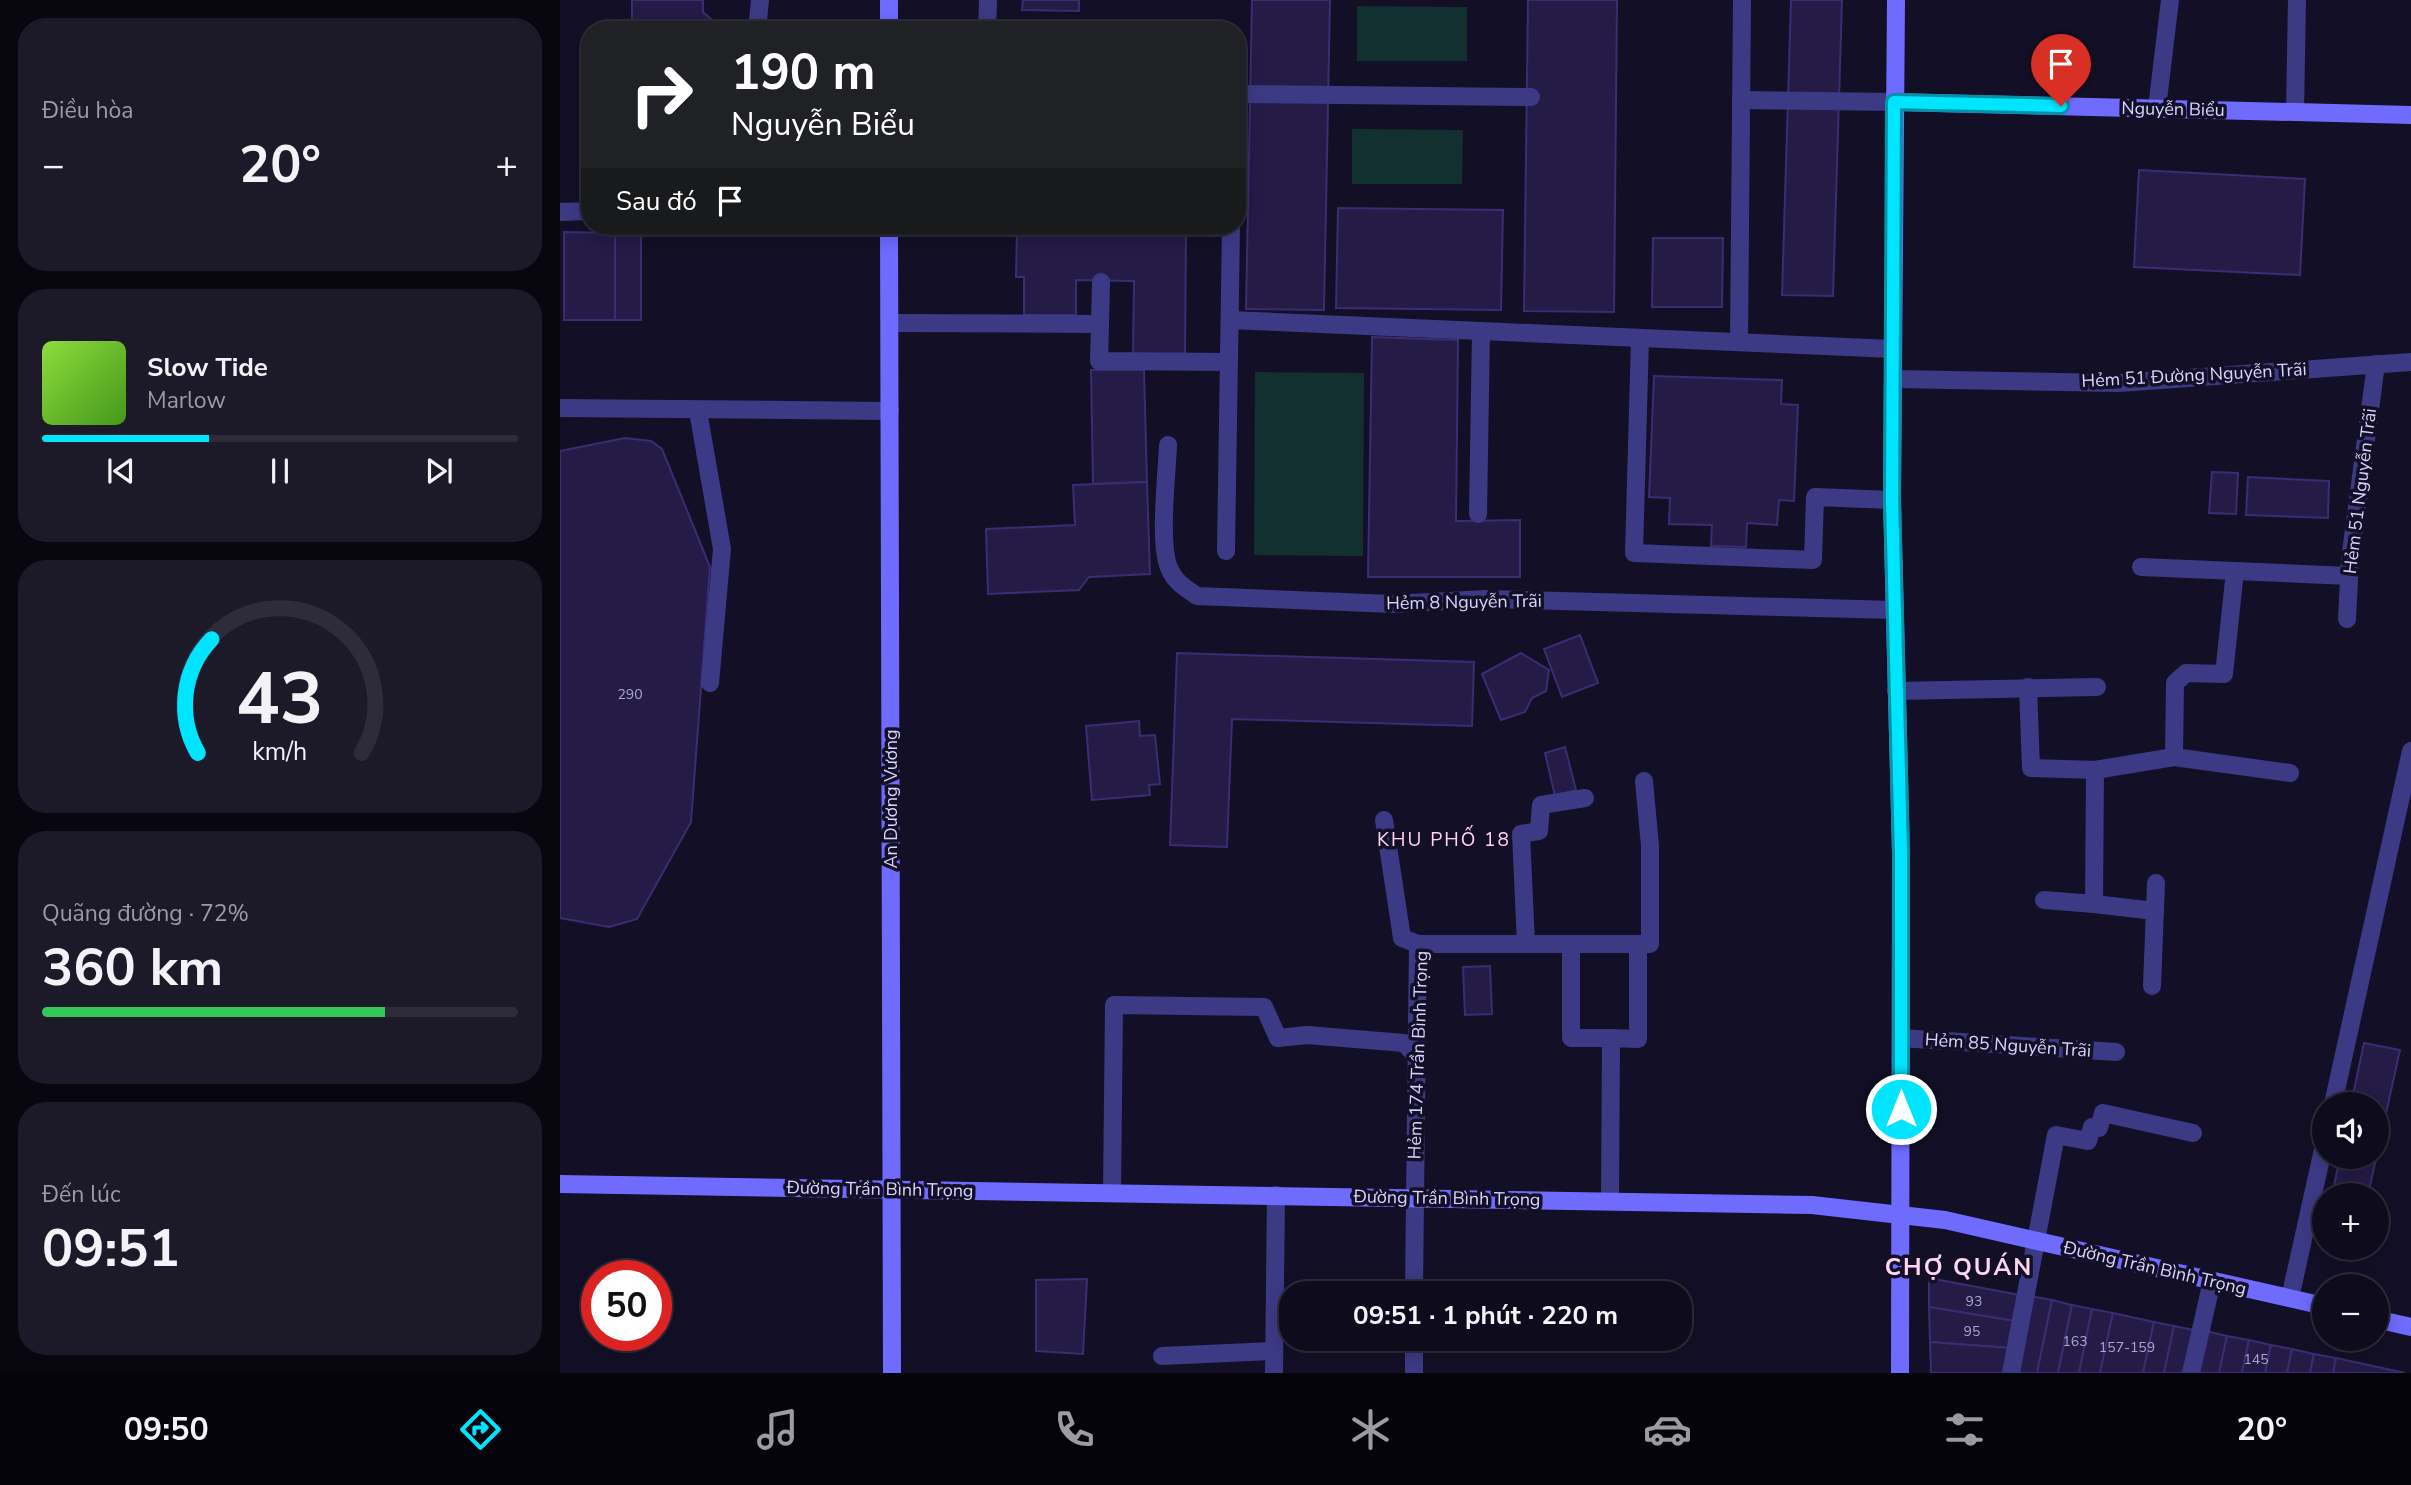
<!DOCTYPE html>
<html lang="vi">
<meta charset="utf-8">
<style>
body{margin:0;font-family:"Nunito Sans",sans-serif;background:#1c1929;color:#f1f3f6;height:100vh;display:flex;flex-direction:column;font-size:26px;white-space:nowrap}
*{box-sizing:border-box;margin:0}
p{font-size:23px;color:#9b9ba3}
.icon{flex:none;width:38px;height:38px;fill:none;stroke:currentColor;stroke-width:2;stroke-linecap:round;stroke-linejoin:round}
.map{position:relative;flex:1;overflow:hidden}
.details{display:flex;flex-direction:column;gap:18px;padding:18px;background:#08060f;width:560px}
.details>*{flex:none}
.hud{position:absolute;left:21px;top:21px;width:665px;height:214px;border-radius:28px;box-shadow:0 4px 18px #0003,0 0 0 2px #2e2b3b;background:#202124;color:#fff;overflow:hidden}
.buttons{position:absolute;left:1752px;top:1092px;display:grid;gap:14px}
.buttons a{display:grid;place-items:center;width:77px;height:77px;border-radius:50%;background:#0e0b1c;box-shadow:0 4px 18px #0003,0 0 0 2px #2e2b3b;font-size:35px}
.speed{position:absolute;left:21px;top:1260px;display:flex;gap:14px;font-size:35px;font-weight:700;text-align:center}
.speed>*{display:grid;place-content:center;width:91px;height:91px;border-radius:50%;background:#0e0b1c;box-shadow:0 4px 18px #0003,0 0 0 2px #2e2b3b;line-height:1}
.speed .limit{border:10px solid #d22;background:#fff;color:#111}
.pin{position:absolute;display:grid;place-items:center;width:60px;height:60px;color:#fff;margin:-72px -30px;border-radius:50% 50% 50% 0;rotate:-45deg;box-shadow:0 0 7px #0007}
.pin .icon{rotate:45deg}
.me{position:absolute;width:77px;margin:-38px;rotate:0deg;stroke-linejoin:round;filter:drop-shadow(0 0 5px #0008)}
.turn{display:flex;align-items:center;gap:24px;height:147px;padding:0 35px;font-size:32px}
.turn .icon{width:91px;height:91px;stroke-width:2.5}
.turn b{display:block;font-size:49px;line-height:60px}
.then{display:flex;align-items:center;height:66px;padding:0 35px;background:#0003;gap:14px;font-size:26px}
.big{font-size:52px;font-weight:700;line-height:1.1}
.details .widget{flex:1;display:flex;flex-direction:column;justify-content:center;gap:10px;min-width:0;padding:0 24px;border-radius:28px;background:#1c1929}
.details .dial{align-items:center;gap:0}
.dial svg{height:182px;overflow:visible;fill:none;stroke:#2e2b3b;stroke-width:7;stroke-linecap:round;text-anchor:middle}
.dial text{fill:#f1f3f6;stroke:none}
.song{display:flex;align-items:center;gap:21px}
.cover{width:84px;height:84px;border-radius:10px;background:linear-gradient(135deg,hsl(90 70% 55%),hsl(100 70% 35%))}
.played{height:7px;border-radius:4px;background:linear-gradient(90deg,#00e5ff 35%,#2e2b3b 35%)}
.keys{display:flex;justify-content:space-around;direction:ltr}
.heat{display:flex;justify-content:space-between;align-items:center;font-size:38px;direction:ltr}
.charge{height:10px;border-radius:5px;background:linear-gradient(90deg,#34c759 72%,#2e2b3b 0)}
.trip{position:absolute;left:719px;top:1281px;width:413px;height:70px;border-radius:28px;background:#0e0b1c;box-shadow:0 4px 18px #0003,0 0 0 2px #2e2b3b;font-weight:700;line-height:70px;text-align:center}
.dock{display:flex;height:112px;justify-content:space-around;align-items:center;background:#06040b;color:#9b9ba3}
.dock .icon{width:49px;height:49px}
.dock .active{color:#00e5ff}
.dock b{font-size:32px;color:#f1f3f6}
main{display:flex;flex:1;min-height:0}
.map>svg:first-child{display:block}
.green{fill:#12302f}
.building{fill:#241b47;stroke:#3b2d73;stroke-width:2}
.lines{fill:none;stroke-linecap:round;stroke-linejoin:round}
.lane{stroke:#3d3a85;stroke-width:18}
.street{stroke:#3d3a85;stroke-width:18}
.secondary{stroke:#6f6bff;stroke-width:18}
.route-casing{stroke:#0095a6;stroke-width:18}
.route{stroke:#00e5ff;stroke-width:12}
.labels{text-anchor:middle;dominant-baseline:central;stroke-width:7;stroke-linejoin:round;paint-order:stroke}
.number-label{font-size:14px;fill:#aca6d1}
.street-label{font-size:18px;fill:#d9d4ff;stroke:#130f26}
.neighbourhood-label{font-size:19px;letter-spacing:2px;fill:#ffd6f0;stroke:#130f26}
.district-label{font-size:24px;font-weight:bold;letter-spacing:2px;fill:#ffd6f0;stroke:#130f26}
</style>
<main>
<section class="details">
<div class="widget"><p>Điều hòa</p>
<div class="heat"><a>−</a><b class="big">20°</b><a>+</a></div>
</div>
<div class="widget">
<div class="song"><i class="cover"></i><div><b>Slow Tide</b><p>Marlow</p></div></div>
<div class="played"></div>
<div class="keys"><svg class="icon" aria-label="previous" viewBox="0 0 24 24"><path d="M18 5L8 12l10 7zM5 5v14"/></svg><svg class="icon" aria-label="pause" viewBox="0 0 24 24"><path d="M8 5v14M16 5v14"/></svg><svg class="icon" aria-label="next" viewBox="0 0 24 24"><path d="M6 5l10 7-10 7zM19 5v14"/></svg></div>
</div>
<div class="widget dial"><svg viewBox="0 0 100 80">
<path d="M14 69A42 42 0 1 1 86 69"/>
<path d="M14 69A42 42 0 0 1 20 19" stroke="#00e5ff"/>
<text x="50" y="56" font-size="32" font-weight="700">43</text>
<text x="50" y="72" font-size="11">km/h</text>
</svg></div>
<div class="widget"><p>Quãng đường · 72%</p><b class="big">360 km</b><div class="charge"></div></div>
<div class="widget"><p>Đến lúc</p><b class="big">09:51</b></div>
</section>
<div class="map">
<svg width="1851" height="1373" viewBox="0 0 1851 1373">
<rect width="100%" height="100%" fill="#130f26"/>
<g class="green">
<path d="M 797,6 L 907,7 L 907,61 L 797,61 Z"/>
<path d="M 792,129 L 903,130 L 902,184 L 792,184 Z"/>
<path d="M 695,372 L 804,373 L 803,556 L 694,555 Z"/>
</g>
<g class="building">
<path d="M 72,0 L 143,0 L 143,12 L 152,20 L 154,30 L 72,30 Z"/>
<path d="M 463,0 L 519,0 L 519,11 L 462,10 Z"/>
<path d="M 692,0 L 770,0 L 764,310 L 686,309 Z"/>
<path d="M 968,0 L 1057,0 L 1054,312 L 964,311 Z"/>
<path d="M 1231,0 L 1282,0 L 1273,296 L 1222,295 Z"/>
<path d="M 1579,170 L 1745,179 L 1740,275 L 1574,267 Z"/>
<path d="M 778,208 L 943,210 L 941,310 L 776,308 Z"/>
<path d="M 457,226 L 626,226 L 625,356 L 573,355 L 574,281 L 516,280 L 516,315 L 464,315 L 464,277 L 456,277 Z"/>
<path d="M 4,232 L 55,233 L 55,320 L 4,320 Z"/>
<rect x="55" y="233" width="26" height="87"/>
<path d="M 1093,238 L 1163,238 L 1162,307 L 1092,307 Z"/>
<path d="M 812,337 L 898,340 L 896,521 L 960,520 L 960,577 L 808,577 Z"/>
<path d="M 531,370 L 584,370 L 587,482 L 533,484 Z"/>
<path d="M 1094,376 L 1222,380 L 1221,404 L 1238,405 L 1234,501 L 1219,500 L 1217,525 L 1187,523 L 1186,547 L 1151,546 L 1152,525 L 1109,524 L 1110,498 L 1089,497 Z"/>
<path d="M 65,438 L 91,441 L 102,449 L 150,567 L 131,822 L 77,919 L 49,927 L 0,918 L 0,451 Z"/>
<path d="M 1652,472 L 1678,473 L 1676,514 L 1649,513 Z"/>
<path d="M 1688,477 L 1769,481 L 1768,518 L 1686,515 Z"/>
<path d="M 587,482 L 590,574 L 529,577 L 519,590 L 428,594 L 426,529 L 515,525 L 513,485 Z"/>
<path d="M 1020,635 L 1038,683 L 1002,697 L 984,649 Z"/>
<path d="M 617,653 L 914,662 L 912,726 L 672,719 L 667,847 L 610,845 Z"/>
<path d="M 961,653 L 989,670 L 986,691 L 972,698 L 965,712 L 941,720 L 922,674 Z"/>
<path d="M 579,721 L 580,736 L 595,735 L 600,784 L 589,785 L 590,795 L 532,800 L 526,726 Z"/>
<path d="M 1005,747 L 1016,790 L 995,796 L 985,753 Z"/>
<path d="M 930,966 L 932,1014 L 905,1015 L 903,967 Z"/>
<path d="M 1804,1043 L 1840,1050 L 1808,1195 L 1772,1195 L 1780,1157 L 1816,1157 L 1816,1104 L 1791,1104 Z"/>
<path d="M 1369,1278 L 1460,1295 L 1455,1321 L 1369,1307 Z"/>
<path d="M 527,1279 L 523,1354 L 476,1351 L 476,1280 Z"/>
<path d="M 1471,1296 L 1492,1300 L 1477,1373 L 1455,1373 Z"/>
<path d="M 1492,1300 L 1512,1305 L 1498,1373 L 1477,1373 Z"/>
<path d="M 1512,1305 L 1532,1309 L 1519,1373 L 1498,1373 Z"/>
<path d="M 1369,1307 L 1455,1321 L 1450,1348 L 1370,1342 Z"/>
<path d="M 1532,1309 L 1553,1313 L 1540,1373 L 1519,1373 Z"/>
<path d="M 1553,1313 L 1594,1322 L 1583,1373 L 1540,1373 Z"/>
<path d="M 1594,1322 L 1614,1326 L 1604,1373 L 1583,1373 Z"/>
<path d="M 1614,1326 L 1634,1330 L 1625,1373 L 1604,1373 Z"/>
<path d="M 1646,1331 L 1667,1336 L 1659,1373 L 1637,1373 Z"/>
<path d="M 1667,1336 L 1689,1340 L 1682,1373 L 1659,1373 Z"/>
<path d="M 1689,1340 L 1711,1345 L 1705,1373 L 1682,1373 Z"/>
<path d="M 1370,1342 L 1450,1348 L 1446,1373 L 1371,1373 Z"/>
<path d="M 1711,1345 L 1732,1349 L 1727,1373 L 1705,1373 Z"/>
<path d="M 1732,1349 L 1754,1354 L 1750,1373 L 1727,1373 Z"/>
<path d="M 1754,1354 L 1776,1358 L 1773,1373 L 1750,1373 Z"/>
<path d="M 1776,1358 L 1845,1373 L 1773,1373 Z"/>
</g>
<g class="lines">
<g class="lane">
<path d="M 197,30 L 200,0"/>
<path d="M 427,30 L 428,0"/>
<path d="M 677,94 L 971,97"/>
<path d="M 1181,100 L 1334,102"/>
<path d="M 1597,108 L 1610,0"/>
<path d="M 1735,112 L 1737,0"/>
<path d="M 0,212 L 30,211"/>
<path d="M 670,320 L 1332,349"/>
<path d="M 330,323 L 540,324 L 539,361 L 669,362"/>
<path d="M 540,324 L 541,282"/>
<path d="M 1080,338 L 1074,553 L 1253,560 L 1255,497 L 1332,500"/>
<path d="M 1179,342 L 1182,0"/>
<path d="M 0,408 L 330,411"/>
<path d="M 138,411 L 162,549 L 150,683"/>
<path d="M 608,445 C 607,474 598,547 610,570 C 615,582 627,589 637,596 L 832,604 L 926,599 L 1334,610"/>
<path d="M 918,514 L 921,331"/>
<path d="M 666,551 L 671,226"/>
<path d="M 1581,567 L 1789,576"/>
<path d="M 1787,619 L 1790,560 L 1816,364"/>
<path d="M 1468,687 L 1471,768 L 1535,770 L 1534,904 L 1595,911"/>
<path d="M 1336,691 L 1537,687"/>
<path d="M 1614,757 L 1615,683 L 1626,673 L 1664,674 L 1675,571"/>
<path d="M 1535,770 L 1614,757 L 1730,773"/>
<path d="M 824,820 L 842,938 L 858,944 L 1011,944 L 1011,1038 L 1051,1038"/>
<path d="M 1484,900 L 1534,904"/>
<path d="M 966,944 L 961,834 L 979,831 L 981,805 L 1025,798"/>
<path d="M 1011,944 L 1078,944"/>
<path d="M 1592,986 L 1596,883"/>
<path d="M 1341,1038 L 1556,1052"/>
<path d="M 1773,1104 L 1851,751"/>
<path d="M 552,1193 L 554,1005 L 704,1007 L 718,1038 L 747,1035 L 844,1043 L 856,1056"/>
<path d="M 855,1198 L 858,944"/>
<path d="M 1050,1201 L 1051,1038 L 1078,1039 L 1078,944 L 1090,944 L 1090,846 L 1084,781"/>
<path d="M 1730,1298 L 1764,1145"/>
<path d="M 602,1356 L 714,1351"/>
<path d="M 714,1373 L 716,1195"/>
<path d="M 1451,1373 L 1496,1135 L 1528,1141 L 1532,1127 L 1539,1128 L 1543,1113 L 1633,1133"/>
<path d="M 1631,1373 L 1652,1281"/>
</g>
<g class="street">
<path d="M 1333,379 L 1559,383 L 1851,362"/>
<path d="M 854,1293 L 855,1198"/>
<path d="M 854,1373 L 854,1339"/>
</g>
<g class="secondary">
<path d="M 329,0 L 329,30"/>
<path d="M 1336,0 L 1332,500 L 1341,853 L 1340,1373"/>
<path d="M 1334,102 L 1851,115"/>
<path d="M 329,226 L 332,1373"/>
<path d="M 0,1184 L 1252,1205 L 1385,1220 L 1764,1306"/>
<path d="M 1816,1319 L 1851,1327"/>
</g>
</g>
<g class="lines">
<defs>
<path id="route" d="M 1341,1109 L 1341,853 L 1332,500 L 1334,102 L 1501,106"/>
</defs>
<use href="#route" class="route-casing"/>
<use href="#route" class="route"/>
</g>
<g class="labels">
<g class="number-label">
<text x="70" y="694">290</text>
<text x="1414" y="1301">93</text>
<text x="1412" y="1331">95</text>
<text x="1515" y="1341">163</text>
<text x="1567" y="1347">157-159</text>
<text x="1696" y="1359">145</text>
</g>
<g class="street-label">
<text transform="translate(1613 109) rotate(1)">Nguyễn Biểu</text>
<text transform="translate(1634 375) rotate(-3)">Hẻm 51 Đường Nguyễn Trãi</text>
<text transform="translate(1800 491) rotate(-83)">Hẻm 51 Nguyễn Trãi</text>
<text transform="translate(904 602) rotate(-1)">Hẻm 8 Nguyễn Trãi</text>
<text transform="translate(331 799) rotate(-90)">An Dương Vương</text>
<text transform="translate(1448 1045) rotate(4)">Hẻm 85 Nguyễn Trãi</text>
<text transform="translate(858 1055) rotate(-88)">Hẻm 174 Trần Bình Trọng</text>
<text transform="translate(320 1189) rotate(1)">Đường Trần Bình Trọng</text>
<text transform="translate(887 1198) rotate(1)">Đường Trần Bình Trọng</text>
<text transform="translate(1595 1268) rotate(13)">Đường Trần Bình Trọng</text>
</g>
<g class="neighbourhood-label">
<text x="884" y="840">KHU PHỐ 18</text>
</g>
<g class="district-label">
<text x="1399" y="1267">CHỢ QUÁN</text>
</g>
</g>
</svg>
<div class="buttons">
<a><svg class="icon" aria-label="sound" viewBox="0 0 24 24"><path d="M4 9h4l5-4v14l-5-4H4zM17 9q2 3 0 6"/></svg></a>
<a>+</a>
<a>−</a>
</div>
<div class="speed"><div class="limit">50</div></div>
<div class="pin" style="left:1501px;top:106px;background:#d93025"><svg class="icon" aria-label="arrive" viewBox="0 0 24 24"><path d="M6 21V4h12l-3 4 3 4H6"/></svg></div>
<svg class="me" style="left:1341px;top:1109px" viewBox="-20 -20 40 40"><circle r="17" fill="#00e5ff" stroke="#fff" stroke-width="3"/><path d="M0-11L8 9 0 5-8 9z" fill="#fff"/></svg>
<div class="trip">09:51 · 1 phút · 220 m</div>
<div class="hud">
<div class="turn"><svg class="icon" aria-label="right" viewBox="0 0 24 24"><path d="M7 20v-9h11M14 6l5 5-5 5"/></svg><div><b>190 m</b>Nguyễn Biểu</div></div>
<div class="then">Sau đó<svg class="icon" aria-label="arrive" viewBox="0 0 24 24"><path d="M6 21V4h12l-3 4 3 4H6"/></svg></div>
</div>
</div>
</main>
<nav class="dock">
<b>09:50</b>
<svg class="icon active" aria-label="directions" viewBox="0 0 24 24"><path d="M12 3l9 9-9 9-9-9zM9 14v-3h6M13 9l2 2-2 2"/></svg>
<svg class="icon" aria-label="music" viewBox="0 0 24 24"><path d="M9 18V5l10-2v13"/><circle cx="6" cy="18" r="3"/><circle cx="16" cy="16" r="3"/></svg>
<svg class="icon" aria-label="phone" viewBox="0 0 24 24"><path d="M5 4h4l2 5-3 2q2 4 5 5l2-3 5 2v4C11 20 4 13 5 4z"/></svg>
<svg class="icon" aria-label="climate" viewBox="0 0 24 24"><path d="M12 3v18M4 7l16 10M4 17L20 7"/></svg>
<svg class="icon" aria-label="car" viewBox="0 0 24 24"><path d="M5 17H2v-5l4-1 3-4h7l3 4 3 1v5h-3M9 17h6M6 11h13"/><circle cx="7" cy="17" r="2"/><circle cx="17" cy="17" r="2"/></svg>
<svg class="icon" aria-label="filters" viewBox="0 0 24 24"><path d="M4 7h16M4 17h16"/><circle cx="9" cy="7" r="2"/><circle cx="15" cy="17" r="2"/></svg>
<b>20°</b>
</nav>
